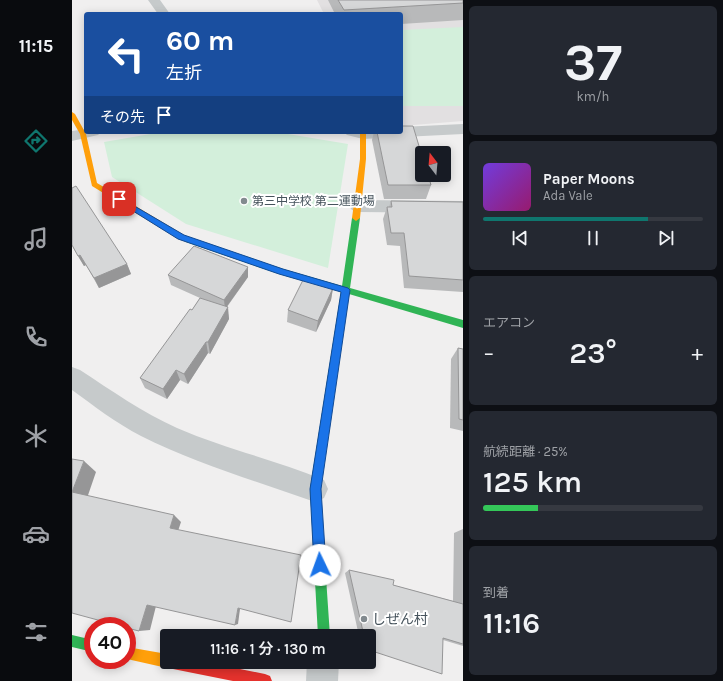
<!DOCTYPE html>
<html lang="ja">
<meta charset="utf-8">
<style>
body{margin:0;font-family:Karla,"Noto Sans JP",sans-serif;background:#242831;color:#f1f3f6;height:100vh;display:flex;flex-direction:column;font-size:15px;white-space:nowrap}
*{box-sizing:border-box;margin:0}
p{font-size:13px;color:#9ea1a6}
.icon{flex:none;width:22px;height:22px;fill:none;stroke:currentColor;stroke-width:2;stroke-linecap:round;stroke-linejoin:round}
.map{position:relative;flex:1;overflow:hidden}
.details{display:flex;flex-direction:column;gap:6px;padding:6px;background:#0d0f14;width:260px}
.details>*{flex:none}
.guide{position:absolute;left:12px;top:12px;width:319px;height:122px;border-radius:4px;box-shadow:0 2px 10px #0003;background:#1a4fa0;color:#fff;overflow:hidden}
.needle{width:26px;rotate:344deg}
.controls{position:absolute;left:343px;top:146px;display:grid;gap:8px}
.controls a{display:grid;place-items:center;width:36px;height:36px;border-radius:4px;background:#171b24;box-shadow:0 2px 10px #0003;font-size:20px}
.speed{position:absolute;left:12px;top:617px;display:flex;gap:8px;font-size:20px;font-weight:700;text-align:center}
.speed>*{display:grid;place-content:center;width:52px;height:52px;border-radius:50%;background:#171b24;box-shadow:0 2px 10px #0003;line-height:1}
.speed .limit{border:6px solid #d22;background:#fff;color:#111}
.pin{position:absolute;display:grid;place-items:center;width:34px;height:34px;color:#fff;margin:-17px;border-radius:8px;box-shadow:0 2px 6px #0006}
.me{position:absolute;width:44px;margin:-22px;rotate:357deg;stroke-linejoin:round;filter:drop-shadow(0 0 3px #0008)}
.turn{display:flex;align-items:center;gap:14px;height:84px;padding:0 16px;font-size:18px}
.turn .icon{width:52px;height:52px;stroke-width:2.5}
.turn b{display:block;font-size:28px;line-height:34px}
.then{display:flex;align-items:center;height:38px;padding:0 16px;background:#0003;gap:8px;font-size:15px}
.big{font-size:30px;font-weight:600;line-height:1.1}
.details .tile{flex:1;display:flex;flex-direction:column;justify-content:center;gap:6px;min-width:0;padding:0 14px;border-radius:6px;background:#242831}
.details .dial{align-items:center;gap:0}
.dial b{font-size:52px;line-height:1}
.song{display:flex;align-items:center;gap:12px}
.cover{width:48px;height:48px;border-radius:6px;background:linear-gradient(135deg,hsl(260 70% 55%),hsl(320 70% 35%))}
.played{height:4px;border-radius:2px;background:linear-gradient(90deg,#0f766e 75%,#363941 75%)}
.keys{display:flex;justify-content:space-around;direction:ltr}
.heat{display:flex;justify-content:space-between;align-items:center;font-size:22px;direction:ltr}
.charge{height:6px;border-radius:3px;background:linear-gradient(90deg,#34c759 25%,#363941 0)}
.trip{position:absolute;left:88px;top:629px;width:216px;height:40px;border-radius:4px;background:#171b24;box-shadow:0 2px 10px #0003;font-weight:600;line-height:40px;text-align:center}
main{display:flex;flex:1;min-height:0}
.menu{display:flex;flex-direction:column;width:72px;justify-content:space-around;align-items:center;background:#090b0e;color:#9ea1a6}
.menu .icon{width:28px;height:28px}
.menu .current{color:#0f766e}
.menu b{font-size:18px;color:#f1f3f6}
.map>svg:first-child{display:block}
.education{fill:#e2e0e1}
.green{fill:#d3efdb}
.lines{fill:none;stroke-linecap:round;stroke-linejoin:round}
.street{fill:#c6cacb;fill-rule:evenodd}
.fast{fill:#30b455;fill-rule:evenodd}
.slow{fill:#ff9f0a;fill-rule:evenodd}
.jam{fill:#e5322d;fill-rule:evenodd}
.wall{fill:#b8b9ba}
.shaded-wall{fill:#969697}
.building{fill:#d6d7d8;stroke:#969697}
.route{fill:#1a73e8;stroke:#114b97}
.poi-dot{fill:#828a8f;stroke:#fff;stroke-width:1.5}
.labels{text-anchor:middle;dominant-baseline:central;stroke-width:4;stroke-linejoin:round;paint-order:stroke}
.poi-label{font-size:12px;fill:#46535c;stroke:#fff;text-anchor:start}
.near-poi-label{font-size:14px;fill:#46535c;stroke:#fff;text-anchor:start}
</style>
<main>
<nav class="menu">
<b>11:15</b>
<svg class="icon current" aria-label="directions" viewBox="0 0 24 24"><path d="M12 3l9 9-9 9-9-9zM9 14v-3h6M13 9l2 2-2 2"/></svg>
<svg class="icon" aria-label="music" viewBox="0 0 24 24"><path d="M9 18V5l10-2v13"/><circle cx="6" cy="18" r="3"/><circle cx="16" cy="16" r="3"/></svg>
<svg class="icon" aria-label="phone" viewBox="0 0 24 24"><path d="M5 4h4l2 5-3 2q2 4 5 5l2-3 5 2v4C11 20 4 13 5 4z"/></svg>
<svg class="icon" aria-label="climate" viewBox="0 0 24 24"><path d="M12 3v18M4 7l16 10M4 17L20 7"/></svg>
<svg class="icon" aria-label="car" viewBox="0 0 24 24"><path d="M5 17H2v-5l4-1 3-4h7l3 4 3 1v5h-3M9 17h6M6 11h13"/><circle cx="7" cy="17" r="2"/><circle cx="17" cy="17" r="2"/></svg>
<svg class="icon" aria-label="filters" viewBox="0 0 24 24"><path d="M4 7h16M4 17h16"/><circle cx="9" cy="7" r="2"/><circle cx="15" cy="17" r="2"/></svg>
</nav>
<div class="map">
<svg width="391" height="681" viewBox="0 0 391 681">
<rect width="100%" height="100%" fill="#f0efef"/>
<path class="education" d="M 245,0 L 391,0 L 391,121 L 329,126 L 329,14 L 252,14 Z"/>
<g class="green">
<path d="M 391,27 L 391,106 L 329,106 L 329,30 Z"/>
<path d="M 90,132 L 204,132 L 276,144 L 256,268 L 114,224 L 40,177 L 32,142 Z"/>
</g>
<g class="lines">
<g class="street">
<path d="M 76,0 L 88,0 L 98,14 L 86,14 Z"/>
<path d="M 391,124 L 391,134 L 291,139 L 275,135 L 272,132 L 329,132 L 329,127 Z"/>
<path d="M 14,129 L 14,132 L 29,132 L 26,135 L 0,141 L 0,131 Z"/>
<path d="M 286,200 L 391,201 L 391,213 L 286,212 L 280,210 L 277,206 L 280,202 Z"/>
<path d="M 0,367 L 8,370 C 40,391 70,412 105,428 C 153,449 204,460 252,480 L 256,489 L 252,498 L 243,502 C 185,481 124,464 69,436 C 44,423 22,406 0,390 Z"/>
<path d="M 235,662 L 267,662 L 266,681 L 234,681 Z"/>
</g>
<g class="fast">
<path d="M 284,215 L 288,218 L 278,288 L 391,320 L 391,328 L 277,294 L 248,489 L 258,636 L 246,636 L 238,489 L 269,292 L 207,274 L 114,242 L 113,240 L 117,237 L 211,269 L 270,286 L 280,218 Z"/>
<path d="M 0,635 L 21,640 L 21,652 L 0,647 Z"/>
</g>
<g class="slow">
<path d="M 0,112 L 3,114 L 14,134 L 25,183 L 112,235 L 120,238 L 121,240 L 120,242 L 117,243 L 106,239 L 20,186 L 8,134 L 0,120 Z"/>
<path d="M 291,132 L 294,134 L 294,159 L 288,218 L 284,221 L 280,218 L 288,159 L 288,134 Z"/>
<path d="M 55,647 L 95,654 L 95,662 L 101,662 L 100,666 L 95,668 L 55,659 Z"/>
</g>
<path class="jam" d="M 95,661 L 95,662 L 133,662 L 193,674 L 198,676 L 200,681 L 161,681 L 101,669 L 96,667 L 94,662 Z"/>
</g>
<g class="wall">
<path d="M 256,0 L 391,0 L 391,20 L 329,24 L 329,14 L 263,14 Z"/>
<path d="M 302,132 L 329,132 L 359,185 L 354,199 L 312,199 L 300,140 Z"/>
<path d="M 0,188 L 55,264 L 59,274 L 27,288 L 14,265 L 12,266 L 0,246 Z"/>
<path d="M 319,201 L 391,202 L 391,292 L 332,288 L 328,246 L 315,245 L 311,219 L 315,207 L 317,207 Z"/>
<path d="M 96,275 L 176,277 L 155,307 L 157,319 L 138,354 L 136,353 L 116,384 L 108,380 L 95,399 L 73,388 L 68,378 L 120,310 L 128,298 L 99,285 Z"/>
<path d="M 261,288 L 259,300 L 244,332 L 215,322 L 216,310 Z"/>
<path d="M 386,348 L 391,349 L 391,431 L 378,428 L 379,359 Z"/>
<path d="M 391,529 L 391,646 L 371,640 L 287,636 L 273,573 L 277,570 L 321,585 L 381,601 L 382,533 Z"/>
</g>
<g class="shaded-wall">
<path d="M 8,255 L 14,265 L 12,266 L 6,256 Z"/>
<path d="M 55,264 L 59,274 L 27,288 L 22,278 Z"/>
<path d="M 176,267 L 176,277 L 153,309 L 152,300 Z"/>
<path d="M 261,288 L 259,300 L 244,332 L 246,321 Z"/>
<path d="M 156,307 L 157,319 L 138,354 L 136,342 Z"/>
<path d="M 134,342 L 136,353 L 116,384 L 112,374 Z"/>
<path d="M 104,370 L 108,380 L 95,399 L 91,389 Z"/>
<path d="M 12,461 L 24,472 L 14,501 L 0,492 Z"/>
<path d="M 102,515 L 109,522 L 105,534 L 98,528 Z"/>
<path d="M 75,605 L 84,606 L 78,630 L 67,631 Z"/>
<path d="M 166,608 L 168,609 L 166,624 L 163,625 Z"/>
</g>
<g class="building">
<path d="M 266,0 L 391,0 L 391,3 L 272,10 Z"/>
<path d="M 329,126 L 341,126 L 350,156 L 350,175 L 356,175 L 359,185 L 316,185 L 305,132 L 329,132 Z"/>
<path d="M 4,186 L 55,264 L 22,278 L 8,255 L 6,256 L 0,245 L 0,188 Z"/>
<path d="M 319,201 L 391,202 L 391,280 L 337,276 L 332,233 L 319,233 L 315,207 L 320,207 Z"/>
<path d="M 122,246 L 176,267 L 152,300 L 96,275 Z"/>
<path d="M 232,278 L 261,288 L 246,321 L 216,310 Z"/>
<path d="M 128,298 L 156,307 L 136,342 L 134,342 L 112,374 L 104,370 L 91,389 L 68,378 L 118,309 L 120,310 Z"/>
<path d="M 386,348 L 391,349 L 391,420 L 387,419 Z"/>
<path d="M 0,459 L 12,461 L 0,492 L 102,515 L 98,528 L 229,555 L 219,622 L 166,608 L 163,625 L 75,605 L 67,631 L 55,628 L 55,626 L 48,626 L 0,613 Z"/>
<path d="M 277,570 L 322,580 L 321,585 L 391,604 L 391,644 L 371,638 L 370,674 L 297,650 L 297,636 L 292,636 Z"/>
</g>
<path class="route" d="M 47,197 L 112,235 L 211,269 L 276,288 L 278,290 L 249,489 L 254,565 L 252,569 L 248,571 L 243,569 L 242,565 L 238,489 L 269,292 L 207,274 L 106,239 L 45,201 L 43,199 Z"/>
<g class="poi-dot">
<circle cx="172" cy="201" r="4"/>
<circle cx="292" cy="619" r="4"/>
</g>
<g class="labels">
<g class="poi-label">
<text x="180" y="201">第三中学校 第二運動場</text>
</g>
<g class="near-poi-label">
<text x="300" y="619">しぜん村</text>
</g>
</g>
</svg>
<div class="controls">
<a><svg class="needle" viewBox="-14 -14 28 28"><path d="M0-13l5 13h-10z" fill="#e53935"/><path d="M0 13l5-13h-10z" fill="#9ea1a6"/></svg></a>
</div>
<div class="speed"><div class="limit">40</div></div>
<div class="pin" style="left:47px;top:199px;background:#d93025"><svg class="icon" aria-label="arrive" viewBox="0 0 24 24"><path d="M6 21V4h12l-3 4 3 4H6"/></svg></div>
<svg class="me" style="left:248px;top:565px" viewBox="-20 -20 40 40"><circle r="19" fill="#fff"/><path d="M0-13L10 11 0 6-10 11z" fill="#1a73e8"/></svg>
<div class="trip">11:16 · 1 分 · 130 m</div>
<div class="guide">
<div class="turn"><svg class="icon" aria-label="left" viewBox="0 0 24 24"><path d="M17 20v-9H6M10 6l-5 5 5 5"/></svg><div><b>60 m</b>左折</div></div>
<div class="then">その先<svg class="icon" aria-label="arrive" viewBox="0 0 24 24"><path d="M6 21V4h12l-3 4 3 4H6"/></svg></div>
</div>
</div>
<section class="details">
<div class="tile dial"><b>37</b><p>km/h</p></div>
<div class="tile">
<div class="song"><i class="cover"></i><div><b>Paper Moons</b><p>Ada Vale</p></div></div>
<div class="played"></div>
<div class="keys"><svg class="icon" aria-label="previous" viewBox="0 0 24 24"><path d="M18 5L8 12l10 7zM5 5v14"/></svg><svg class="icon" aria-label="pause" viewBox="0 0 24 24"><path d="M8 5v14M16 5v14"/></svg><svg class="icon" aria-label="next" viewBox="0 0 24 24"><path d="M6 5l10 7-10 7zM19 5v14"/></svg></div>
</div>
<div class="tile"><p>エアコン</p>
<div class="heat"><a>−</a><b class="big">23°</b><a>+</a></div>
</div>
<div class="tile"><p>航続距離 · 25%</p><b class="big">125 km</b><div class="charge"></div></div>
<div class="tile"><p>到着</p><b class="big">11:16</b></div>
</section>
</main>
